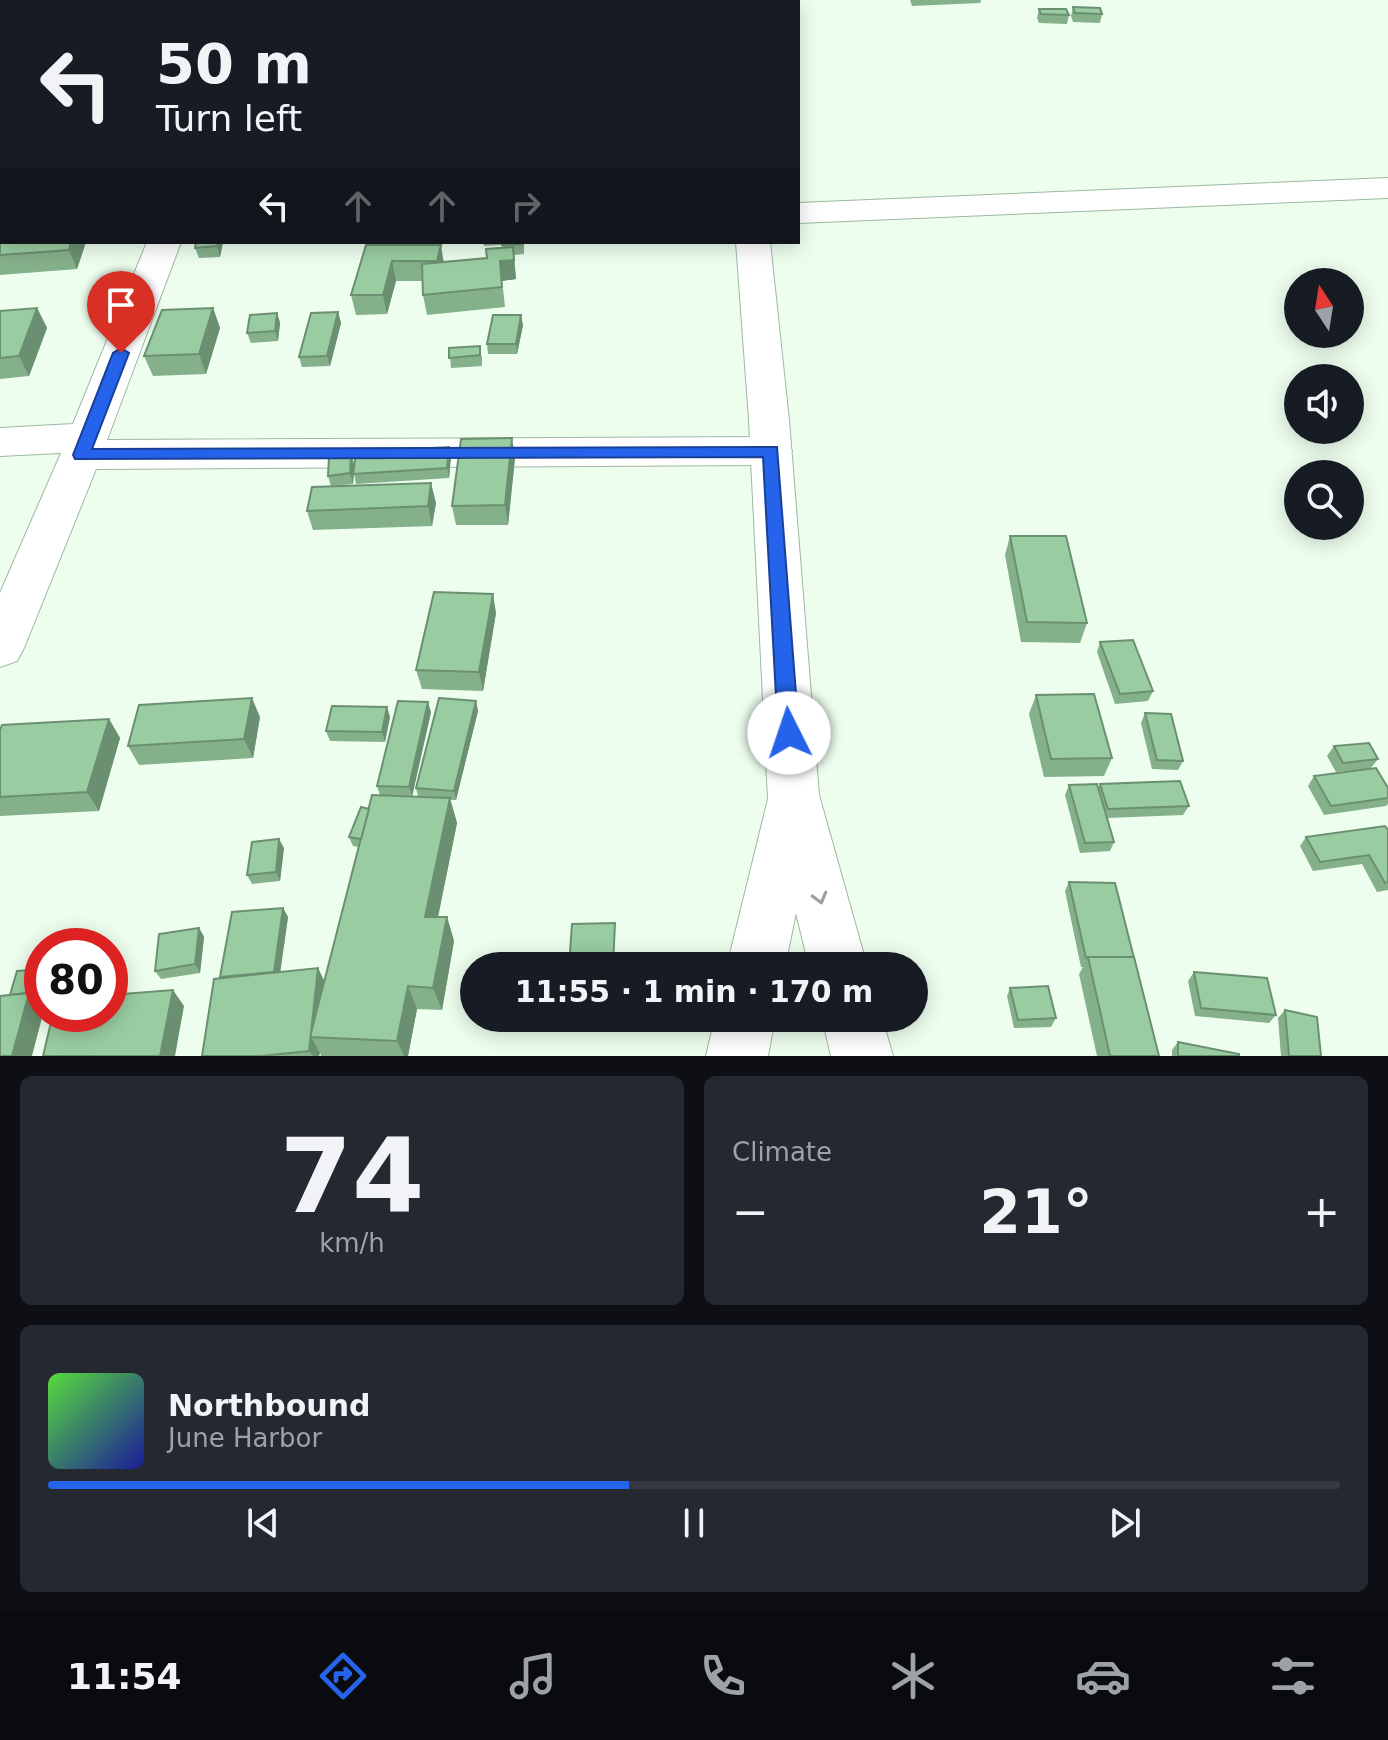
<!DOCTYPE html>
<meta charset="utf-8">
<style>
body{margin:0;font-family:"DejaVu Sans",sans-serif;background:#242831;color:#f1f3f6;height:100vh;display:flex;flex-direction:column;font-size:30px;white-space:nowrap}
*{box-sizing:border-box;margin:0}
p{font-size:26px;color:#9ea1a6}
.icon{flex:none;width:44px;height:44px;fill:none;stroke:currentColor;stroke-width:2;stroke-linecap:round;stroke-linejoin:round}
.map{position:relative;height:1056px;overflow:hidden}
.details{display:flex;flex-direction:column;gap:20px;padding:20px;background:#0d0f14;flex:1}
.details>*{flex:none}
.hud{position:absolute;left:0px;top:0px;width:800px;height:244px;box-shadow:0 4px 20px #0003;background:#171b24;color:#f1f3f6;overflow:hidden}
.needle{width:52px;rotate:348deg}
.fabs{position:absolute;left:1284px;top:268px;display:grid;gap:16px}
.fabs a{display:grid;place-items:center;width:80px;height:80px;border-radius:50%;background:#171b24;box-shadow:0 4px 20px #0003;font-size:40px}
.speed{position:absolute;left:24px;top:928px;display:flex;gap:16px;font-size:40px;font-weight:700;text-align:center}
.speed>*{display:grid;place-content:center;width:104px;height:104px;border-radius:50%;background:#171b24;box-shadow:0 4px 20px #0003;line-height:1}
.speed .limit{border:12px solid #d22;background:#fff;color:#111}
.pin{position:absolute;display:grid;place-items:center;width:68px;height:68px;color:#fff;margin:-82px -34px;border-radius:50% 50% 50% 0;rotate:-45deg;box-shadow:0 0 8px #0007}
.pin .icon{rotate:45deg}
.me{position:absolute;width:88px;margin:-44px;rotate:356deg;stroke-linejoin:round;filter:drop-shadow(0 0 6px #0008)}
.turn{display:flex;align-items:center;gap:28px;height:168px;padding:0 24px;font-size:36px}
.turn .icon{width:104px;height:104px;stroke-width:2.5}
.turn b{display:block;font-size:56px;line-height:68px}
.lanes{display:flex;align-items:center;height:76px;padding:0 24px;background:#0003;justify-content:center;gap:40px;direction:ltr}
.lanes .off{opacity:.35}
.big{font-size:60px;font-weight:800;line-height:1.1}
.details .tile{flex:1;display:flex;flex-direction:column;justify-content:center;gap:12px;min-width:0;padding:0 28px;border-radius:12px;background:#242831}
.details .dial{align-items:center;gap:0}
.dial b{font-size:104px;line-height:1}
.song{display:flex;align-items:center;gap:24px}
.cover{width:96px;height:96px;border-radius:12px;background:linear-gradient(135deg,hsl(110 70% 55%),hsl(240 70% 35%))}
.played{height:8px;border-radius:4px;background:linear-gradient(90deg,#2563eb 45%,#363941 45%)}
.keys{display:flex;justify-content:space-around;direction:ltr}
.heat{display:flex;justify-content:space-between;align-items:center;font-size:44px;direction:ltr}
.details .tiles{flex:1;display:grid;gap:20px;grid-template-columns:1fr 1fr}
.tile:last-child{grid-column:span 2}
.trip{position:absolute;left:460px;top:952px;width:468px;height:80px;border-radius:40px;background:#171b24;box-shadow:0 4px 20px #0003;font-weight:800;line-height:80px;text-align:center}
.tab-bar{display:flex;height:128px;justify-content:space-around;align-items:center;background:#090b0e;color:#9ea1a6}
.tab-bar .icon{width:56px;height:56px}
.tab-bar .selected{color:#2563eb}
.tab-bar b{font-size:36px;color:#f1f3f6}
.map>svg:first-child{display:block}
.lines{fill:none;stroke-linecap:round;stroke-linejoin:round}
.minor-casing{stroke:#9db9a1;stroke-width:2}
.highway-casing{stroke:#9db9a1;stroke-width:2}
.minor{fill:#fff;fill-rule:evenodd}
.highway{fill:#fff;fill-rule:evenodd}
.wall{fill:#84b08a}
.shaded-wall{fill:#6b9071}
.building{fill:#99cda1;stroke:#6b9071;stroke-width:2}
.oneway{stroke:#9da19d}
.route{fill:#2563eb;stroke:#184099;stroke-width:2}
</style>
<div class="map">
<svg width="1388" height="1056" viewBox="0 0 1388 1056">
<rect width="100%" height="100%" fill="#edfeef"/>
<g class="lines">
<defs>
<g id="minor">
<rect x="0" y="16" width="2" height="16"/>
<path d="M 1388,178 L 1388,198 L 798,223 L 798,203 Z"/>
<path d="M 147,242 L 181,242 L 107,440 L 771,437 L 786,441 L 792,451 L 786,461 L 771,465 L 96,469 L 24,648 L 17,661 L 0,667 L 0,593 L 61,453 L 0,456 L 0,428 L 73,424 Z"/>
</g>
<g id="highway">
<rect x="717" y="0" width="26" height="2"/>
<path d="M 736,242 L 770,242 L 789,420 L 819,795 L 867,966 L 809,966 L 796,913 L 785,966 L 727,966 L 768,799 L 749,420 Z"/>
<path d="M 715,1018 L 775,1018 L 768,1056 L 706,1056 Z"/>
<path d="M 822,1018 L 882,1018 L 893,1056 L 831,1056 Z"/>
</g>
</defs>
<use href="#minor" class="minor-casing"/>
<use href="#highway" class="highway-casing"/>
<use href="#minor" class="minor"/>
<use href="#highway" class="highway"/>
</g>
<g class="wall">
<path d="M 910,0 L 981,0 L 980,3 L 912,6 Z"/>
<path d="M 1073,7 L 1102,14 L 1100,23 L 1073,22 L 1071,16 Z"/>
<path d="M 1039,9 L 1069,15 L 1067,24 L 1039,23 L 1037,18 Z"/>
<path d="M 0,218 L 86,242 L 77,269 L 0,275 Z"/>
<path d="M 196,242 L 223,242 L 220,257 L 199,258 L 195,248 Z"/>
<path d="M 378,242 L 403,242 L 403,245 L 444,262 L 487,258 L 502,248 L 502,245 L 484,246 L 483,242 L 524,242 L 524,254 L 514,255 L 516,279 L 502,281 L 505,307 L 427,315 L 423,295 L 422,281 L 396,281 L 387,314 L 356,315 L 351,295 L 379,245 Z"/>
<path d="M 37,308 L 47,328 L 29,376 L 0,379 L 0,311 Z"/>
<path d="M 213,308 L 220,328 L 206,374 L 153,376 L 144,356 Z"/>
<path d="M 338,312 L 341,323 L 330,366 L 302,367 L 299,357 Z"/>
<path d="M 277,313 L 280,323 L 278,341 L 251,343 L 247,333 Z"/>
<path d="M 523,325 L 517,354 L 488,354 L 487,344 Z"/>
<path d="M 449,348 L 482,356 L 482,366 L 451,368 Z"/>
<path d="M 449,447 L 451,457 L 449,478 L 356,484 L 354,474 L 353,484 L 331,486 L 328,476 L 354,464 L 354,472 Z"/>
<path d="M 515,458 L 508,525 L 456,525 L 452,506 Z"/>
<path d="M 436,503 L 432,526 L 313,530 L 307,511 Z"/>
<path d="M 1010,536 L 1087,623 L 1080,643 L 1021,642 L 1005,555 Z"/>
<path d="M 496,613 L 483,691 L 422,689 L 416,670 Z"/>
<path d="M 1100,642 L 1153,691 L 1148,701 L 1115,704 L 1097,652 Z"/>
<path d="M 1036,695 L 1112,758 L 1104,776 L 1044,777 L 1029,714 Z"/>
<path d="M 476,701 L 478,711 L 456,800 L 450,800 L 457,823 L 438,917 L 447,917 L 454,941 L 442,1010 L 417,1009 L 408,1056 L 321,1056 L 320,1053 L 319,1056 L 202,1056 L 221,979 L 220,977 L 283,908 L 288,917 L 280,972 L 318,968 L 324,981 L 359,847 L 353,846 L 349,837 L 380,795 L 377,786 L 431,712 L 412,796 L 418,796 L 416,788 Z"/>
<path d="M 1145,713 L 1183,761 L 1178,770 L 1152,769 L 1141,723 Z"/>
<path d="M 260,717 L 253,758 L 139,765 L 128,746 Z"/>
<path d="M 390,717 L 385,742 L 330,741 L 326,731 Z"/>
<path d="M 109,719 L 120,738 L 99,811 L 0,816 L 0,730 Z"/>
<path d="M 1334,746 L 1378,759 L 1371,768 L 1388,788 L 1388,804 L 1386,806 L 1324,815 L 1308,786 L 1314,776 L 1357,770 L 1336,772 L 1327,756 Z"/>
<path d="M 1100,784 L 1189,806 L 1183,815 L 1107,818 L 1114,842 L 1110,851 L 1080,853 L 1065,795 L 1069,785 L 1098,789 Z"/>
<path d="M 1388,830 L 1388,890 L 1377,892 L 1362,864 L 1313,871 L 1300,846 L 1306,837 Z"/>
<path d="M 284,848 L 280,881 L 252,884 L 247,875 Z"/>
<path d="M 1069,882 L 1159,1056 L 1097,1056 L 1079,974 L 1083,967 L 1081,967 L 1065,891 Z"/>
<path d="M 199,928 L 204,937 L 200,973 L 161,979 L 155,971 Z"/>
<path d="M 1194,972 L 1276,1015 L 1269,1023 L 1195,1016 L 1188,981 Z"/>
<path d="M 1010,988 L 1056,1018 L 1051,1027 L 1014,1028 L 1007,996 Z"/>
<path d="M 1285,1010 L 1321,1056 L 1281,1056 L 1278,1018 Z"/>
<path d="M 1178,1042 L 1239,1056 L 1172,1056 L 1172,1050 Z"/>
</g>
<g class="shaded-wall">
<path d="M 71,242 L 86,242 L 77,269 L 69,250 Z"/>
<path d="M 218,242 L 223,242 L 220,257 L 217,246 Z"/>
<path d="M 441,245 L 444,264 L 441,281 L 437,261 Z"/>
<path d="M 513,247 L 516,279 L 502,281 L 505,307 L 500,261 Z"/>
<path d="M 392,261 L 396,281 L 387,314 L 383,295 Z"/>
<path d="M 37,308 L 47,328 L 29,376 L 19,356 Z"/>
<path d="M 213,308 L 220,328 L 206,374 L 199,354 Z"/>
<path d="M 338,312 L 341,323 L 330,366 L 327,356 Z"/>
<path d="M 277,313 L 280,323 L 278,341 L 275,331 Z"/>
<path d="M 521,315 L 523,325 L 517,354 L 516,344 Z"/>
<path d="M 512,438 L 515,458 L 508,525 L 505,505 Z"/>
<path d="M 449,447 L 451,457 L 449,478 L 447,468 Z"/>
<path d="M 351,454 L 354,464 L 353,484 L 350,473 Z"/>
<path d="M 431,483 L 436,503 L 432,526 L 428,506 Z"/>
<path d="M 493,594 L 496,613 L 483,691 L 479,672 Z"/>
<path d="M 252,698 L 260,717 L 253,758 L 244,739 Z"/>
<path d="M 476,701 L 478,711 L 456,800 L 454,791 Z"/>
<path d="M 428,702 L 431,712 L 412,797 L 409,787 Z"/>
<path d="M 387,707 L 390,717 L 385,742 L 382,732 Z"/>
<path d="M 109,719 L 120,738 L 99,811 L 87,792 Z"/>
<path d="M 450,798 L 457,823 L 433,941 L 425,917 Z"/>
<path d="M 279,839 L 284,848 L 280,881 L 276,872 Z"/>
<path d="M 283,908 L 288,917 L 279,981 L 274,972 Z"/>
<path d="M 447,917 L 454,941 L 442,1010 L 433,988 Z"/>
<path d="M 199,928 L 204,937 L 200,973 L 195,964 Z"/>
<path d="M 318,968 L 326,985 L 311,1037 Z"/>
<path d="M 42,976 L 42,1006 L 35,999 Z"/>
<path d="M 408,986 L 417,1009 L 408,1056 L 404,1056 L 397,1041 Z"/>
<path d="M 173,990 L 184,1006 L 175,1056 L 160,1056 Z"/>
<path d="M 29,993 L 42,1007 L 43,1014 L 32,1056 L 12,1056 Z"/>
<path d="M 311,1037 L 320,1053 L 319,1056 L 313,1056 L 309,1051 Z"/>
</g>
<g class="building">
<path d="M 1073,7 L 1100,8 L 1102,14 L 1075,13 Z"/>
<path d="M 1039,9 L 1066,9 L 1069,15 L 1041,14 Z"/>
<path d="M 2,217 L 2,242 L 71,242 L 69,250 L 0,255 L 0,218 Z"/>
<path d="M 196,242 L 218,242 L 217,246 L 195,248 Z"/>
<path d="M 502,242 L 523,242 L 522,244 L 502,245 Z"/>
<path d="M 366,245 L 441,245 L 437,261 L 392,261 L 383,295 L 351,295 Z"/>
<path d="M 513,247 L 514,260 L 500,261 L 502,287 L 423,295 L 422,264 L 487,258 L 486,249 Z"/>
<path d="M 37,308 L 19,356 L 0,358 L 0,311 Z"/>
<path d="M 213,308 L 199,354 L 144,356 L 162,310 Z"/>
<path d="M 338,312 L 327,356 L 299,357 L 311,313 Z"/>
<path d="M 277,313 L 275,331 L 247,333 L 250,315 Z"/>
<path d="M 493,315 L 521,315 L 516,344 L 487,344 Z"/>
<path d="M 480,346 L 480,355 L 449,358 L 449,348 Z"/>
<path d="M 512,438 L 505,505 L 452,506 L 461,439 Z"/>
<path d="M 449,447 L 447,468 L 353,474 L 356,452 Z"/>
<path d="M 351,454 L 350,473 L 328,476 L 329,457 Z"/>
<path d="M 431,483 L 428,506 L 307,511 L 312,487 Z"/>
<path d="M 1010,536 L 1066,536 L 1087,623 L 1027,622 Z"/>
<path d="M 434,592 L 493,594 L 479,672 L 416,670 Z"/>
<path d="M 1133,640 L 1153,691 L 1120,694 L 1100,642 Z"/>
<path d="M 1094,694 L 1112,758 L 1051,759 L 1036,695 Z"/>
<path d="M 252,698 L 244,739 L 128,746 L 139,705 Z"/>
<path d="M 439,698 L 476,701 L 454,791 L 416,788 Z"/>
<path d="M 398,701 L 428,702 L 409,787 L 377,786 Z"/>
<path d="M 332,706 L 387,707 L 382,732 L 326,731 Z"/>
<path d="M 1145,713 L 1171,714 L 1183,761 L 1157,760 Z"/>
<path d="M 109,719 L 87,792 L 0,797 L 0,730 L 2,725 Z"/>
<path d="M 1369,743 L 1378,759 L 1343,763 L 1334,746 Z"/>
<path d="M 1376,768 L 1388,788 L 1388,798 L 1331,806 L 1314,776 Z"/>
<path d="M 1180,781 L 1189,806 L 1108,809 L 1100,784 Z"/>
<path d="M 1097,784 L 1114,842 L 1085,843 L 1069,785 Z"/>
<path d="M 372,795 L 450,798 L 425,917 L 447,917 L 433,988 L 408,986 L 397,1041 L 310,1037 Z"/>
<path d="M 361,807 L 369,809 L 361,839 L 349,837 Z"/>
<path d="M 1385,826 L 1388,830 L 1388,882 L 1385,883 L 1369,855 L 1320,862 L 1306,837 Z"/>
<path d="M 279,839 L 276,872 L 247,875 L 252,842 Z"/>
<path d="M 1069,882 L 1115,883 L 1134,958 L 1086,958 Z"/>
<path d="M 283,908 L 274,972 L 220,977 L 232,912 Z"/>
<path d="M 615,923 L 613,966 L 569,966 L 572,924 Z"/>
<path d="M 199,928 L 195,964 L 155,971 L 159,934 Z"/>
<path d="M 1088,957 L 1134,957 L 1159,1056 L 1110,1056 Z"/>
<path d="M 318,968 L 309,1051 L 261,1056 L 202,1056 L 214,979 Z"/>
<path d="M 42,969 L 42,976 L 35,999 L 29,993 L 10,995 L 17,971 Z"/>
<path d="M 1194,972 L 1267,978 L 1276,1015 L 1201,1008 Z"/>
<path d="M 1048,986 L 1056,1018 L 1018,1020 L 1010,988 Z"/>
<path d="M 173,990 L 160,1056 L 43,1056 L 53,1014 L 110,1014 L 110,995 Z"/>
<path d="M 29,993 L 12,1056 L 0,1056 L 0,996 Z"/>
<path d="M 1285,1010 L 1317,1017 L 1321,1056 L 1289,1056 Z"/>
<path d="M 1178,1042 L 1239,1054 L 1239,1056 L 1178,1056 Z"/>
</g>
<defs><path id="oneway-chevron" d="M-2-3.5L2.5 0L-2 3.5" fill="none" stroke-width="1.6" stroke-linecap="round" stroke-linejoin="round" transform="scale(2)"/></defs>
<use class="oneway" href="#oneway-chevron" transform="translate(820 898) rotate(75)"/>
<path class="route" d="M 121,348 L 129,353 L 92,449 L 777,447 L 799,733 L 796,739 L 789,742 L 781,739 L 778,733 L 763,457 L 75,459 L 73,455 L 113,353 Z"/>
</svg>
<div class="fabs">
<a><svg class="needle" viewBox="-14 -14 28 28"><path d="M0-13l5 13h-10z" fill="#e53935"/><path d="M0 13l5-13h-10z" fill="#9ea1a6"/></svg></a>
<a><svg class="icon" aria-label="sound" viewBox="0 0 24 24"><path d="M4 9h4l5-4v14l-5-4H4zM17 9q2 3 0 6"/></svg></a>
<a><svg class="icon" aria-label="search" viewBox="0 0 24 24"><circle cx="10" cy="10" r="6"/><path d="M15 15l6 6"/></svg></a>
</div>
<div class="speed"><div class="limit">80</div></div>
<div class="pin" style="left:121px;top:353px;background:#d93025"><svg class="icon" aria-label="arrive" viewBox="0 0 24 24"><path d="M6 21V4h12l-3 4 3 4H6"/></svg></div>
<svg class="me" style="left:789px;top:733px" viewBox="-20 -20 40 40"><circle r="19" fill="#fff"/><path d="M0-13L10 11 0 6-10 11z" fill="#2563eb"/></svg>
<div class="trip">11:55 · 1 min · 170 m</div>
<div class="hud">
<div class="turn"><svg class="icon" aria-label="left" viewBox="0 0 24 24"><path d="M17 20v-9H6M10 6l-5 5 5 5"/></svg><div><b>50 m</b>Turn left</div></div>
<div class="lanes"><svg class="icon" aria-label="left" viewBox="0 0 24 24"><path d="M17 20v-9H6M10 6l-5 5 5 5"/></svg><svg class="icon off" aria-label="ahead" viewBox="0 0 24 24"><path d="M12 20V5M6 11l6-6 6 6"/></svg><svg class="icon off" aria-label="ahead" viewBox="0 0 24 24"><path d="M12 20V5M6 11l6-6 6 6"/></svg><svg class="icon off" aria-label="right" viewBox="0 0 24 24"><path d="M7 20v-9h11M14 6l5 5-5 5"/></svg></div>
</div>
</div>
<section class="details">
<div class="tiles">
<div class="tile dial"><b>74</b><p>km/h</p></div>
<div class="tile"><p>Climate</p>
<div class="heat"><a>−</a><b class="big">21°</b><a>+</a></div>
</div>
<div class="tile">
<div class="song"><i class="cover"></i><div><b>Northbound</b><p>June Harbor</p></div></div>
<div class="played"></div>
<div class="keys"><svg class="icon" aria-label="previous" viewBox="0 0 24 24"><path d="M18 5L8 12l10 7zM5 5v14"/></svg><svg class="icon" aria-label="pause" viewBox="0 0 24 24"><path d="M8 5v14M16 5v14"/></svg><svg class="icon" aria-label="next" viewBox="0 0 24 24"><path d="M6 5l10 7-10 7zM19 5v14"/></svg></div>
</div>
</div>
</section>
<nav class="tab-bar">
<b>11:54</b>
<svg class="icon selected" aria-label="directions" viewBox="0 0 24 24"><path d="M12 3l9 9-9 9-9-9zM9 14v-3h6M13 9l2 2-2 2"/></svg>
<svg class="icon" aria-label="music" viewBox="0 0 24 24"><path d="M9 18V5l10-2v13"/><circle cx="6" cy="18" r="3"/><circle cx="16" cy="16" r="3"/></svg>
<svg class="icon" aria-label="phone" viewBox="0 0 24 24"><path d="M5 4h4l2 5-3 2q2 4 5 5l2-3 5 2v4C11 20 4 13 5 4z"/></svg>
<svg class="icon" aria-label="climate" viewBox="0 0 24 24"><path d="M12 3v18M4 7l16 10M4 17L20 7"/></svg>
<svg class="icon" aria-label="car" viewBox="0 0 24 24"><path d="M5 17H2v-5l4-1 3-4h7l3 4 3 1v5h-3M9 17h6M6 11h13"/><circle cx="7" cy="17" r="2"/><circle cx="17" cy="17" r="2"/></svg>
<svg class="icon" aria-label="filters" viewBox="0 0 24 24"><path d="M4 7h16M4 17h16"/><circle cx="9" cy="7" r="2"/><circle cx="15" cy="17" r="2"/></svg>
</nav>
